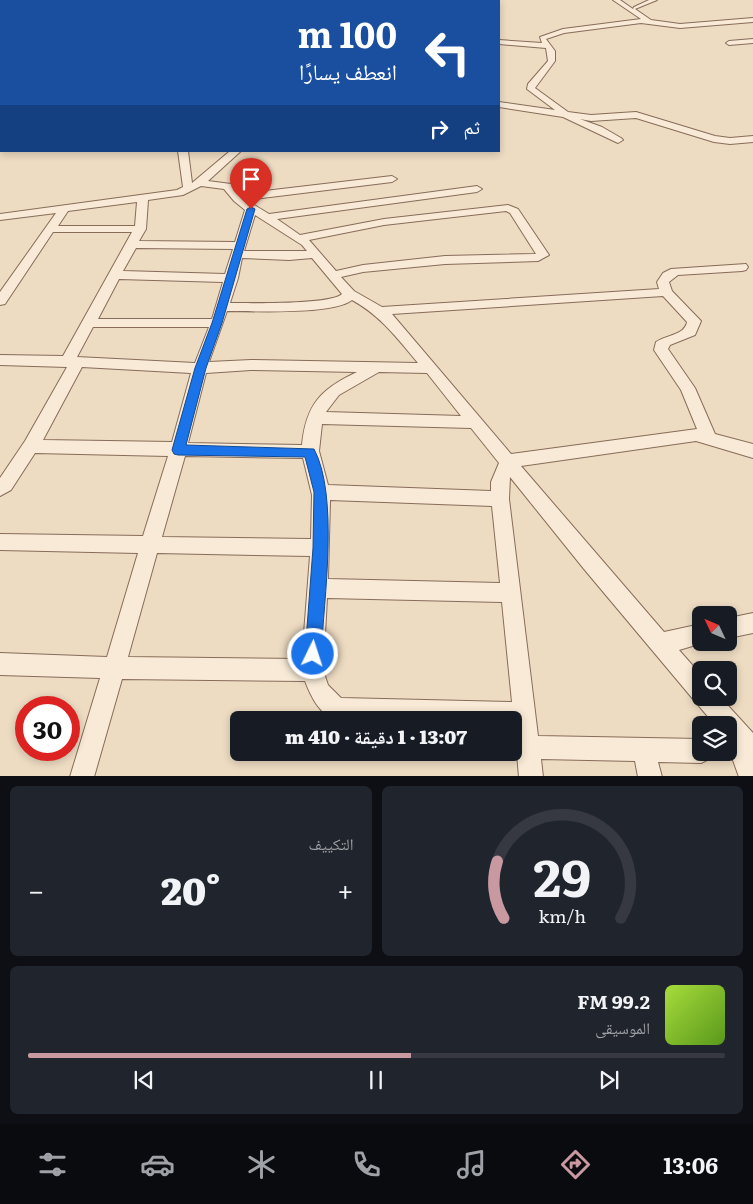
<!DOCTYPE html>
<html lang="ar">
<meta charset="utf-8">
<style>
body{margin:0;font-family:Literata,"Noto Naskh Arabic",serif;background:#20242c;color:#f1f3f6;direction:rtl;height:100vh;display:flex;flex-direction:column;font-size:19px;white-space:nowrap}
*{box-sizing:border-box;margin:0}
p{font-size:16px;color:#9ea1a6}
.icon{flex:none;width:28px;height:28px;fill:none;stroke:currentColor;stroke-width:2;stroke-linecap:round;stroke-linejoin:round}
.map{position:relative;height:776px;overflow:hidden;direction:ltr}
.details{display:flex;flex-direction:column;gap:10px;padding:10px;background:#0d0f14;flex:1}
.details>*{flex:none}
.hud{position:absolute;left:0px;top:0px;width:500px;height:152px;box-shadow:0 2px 8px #0003;direction:rtl;background:#1a4fa0;color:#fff;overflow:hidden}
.needle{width:32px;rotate:314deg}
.controls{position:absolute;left:692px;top:606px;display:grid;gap:10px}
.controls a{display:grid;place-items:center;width:45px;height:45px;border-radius:8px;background:#171b24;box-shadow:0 2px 8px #0003;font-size:25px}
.speed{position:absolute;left:15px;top:696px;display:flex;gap:10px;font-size:25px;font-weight:700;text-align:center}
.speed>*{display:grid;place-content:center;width:65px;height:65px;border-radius:50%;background:#171b24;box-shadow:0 2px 8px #0003;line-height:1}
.speed .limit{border:8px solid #d22;background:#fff;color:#111}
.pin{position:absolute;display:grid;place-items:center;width:42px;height:42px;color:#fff;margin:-51px -21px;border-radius:50% 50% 50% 0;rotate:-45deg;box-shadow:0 0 5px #0007}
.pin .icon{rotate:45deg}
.me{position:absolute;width:55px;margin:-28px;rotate:4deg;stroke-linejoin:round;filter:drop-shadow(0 0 4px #0008)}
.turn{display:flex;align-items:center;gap:18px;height:105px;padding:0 20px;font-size:22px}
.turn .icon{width:65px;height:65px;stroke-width:2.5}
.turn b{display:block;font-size:35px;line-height:42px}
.then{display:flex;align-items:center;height:48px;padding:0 20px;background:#0003;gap:10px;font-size:19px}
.big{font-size:38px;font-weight:800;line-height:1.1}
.details .tile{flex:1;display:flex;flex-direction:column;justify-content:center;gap:8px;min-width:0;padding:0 18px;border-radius:8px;background:#20242c}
.details .dial{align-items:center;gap:0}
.dial svg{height:130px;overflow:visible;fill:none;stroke:#363941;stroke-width:7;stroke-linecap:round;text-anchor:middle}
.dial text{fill:#f1f3f6;stroke:none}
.song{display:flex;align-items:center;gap:15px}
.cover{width:60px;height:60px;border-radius:8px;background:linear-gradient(135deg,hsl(80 70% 55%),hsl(90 70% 35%))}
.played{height:5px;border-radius:2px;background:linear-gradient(90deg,#c899a0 55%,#363941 55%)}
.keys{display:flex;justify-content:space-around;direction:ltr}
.heat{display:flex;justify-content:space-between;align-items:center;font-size:28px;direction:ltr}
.details .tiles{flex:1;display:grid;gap:10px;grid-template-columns:1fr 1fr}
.tile:last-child{grid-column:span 2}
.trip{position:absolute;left:230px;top:711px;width:292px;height:50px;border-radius:8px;background:#171b24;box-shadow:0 2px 8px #0003;font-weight:800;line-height:50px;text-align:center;direction:rtl}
.tab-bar{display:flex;height:80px;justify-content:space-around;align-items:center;background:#090b0e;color:#9ea1a6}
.tab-bar .icon{width:35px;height:35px}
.tab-bar .active{color:#c899a0}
.tab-bar b{font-size:22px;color:#f1f3f6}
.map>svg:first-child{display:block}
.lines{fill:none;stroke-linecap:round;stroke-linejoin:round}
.minor-casing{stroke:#876c5a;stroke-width:2}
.minor{fill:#f8ead6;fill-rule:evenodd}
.route{fill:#1a73e8;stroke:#114b97}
</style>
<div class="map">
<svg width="753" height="777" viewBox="0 0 753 777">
<rect width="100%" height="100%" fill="#eddbc2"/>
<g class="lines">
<defs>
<g id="minor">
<rect x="171" y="0" width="6" height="1"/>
<path d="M 378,0 L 394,0 L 395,1 L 379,1 Z"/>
<path d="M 613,0 L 620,0 L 633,9 L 634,7 L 649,0 L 657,0 L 635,9 L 651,20 L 680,24 L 753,18 L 753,22 L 680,28 L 641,23 L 564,33 L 546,39 L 555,51 L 555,61 L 535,88 L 568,112 L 591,115 L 636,112 L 715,136 L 730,138 L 753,136 L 753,142 L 730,144 L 714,142 L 636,118 L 591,121 L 580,119 L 602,127 L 621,138 L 623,140 L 618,143 L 563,117 L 499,107 L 499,102 L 555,110 L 527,89 L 528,84 L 548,61 L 546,48 L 499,44 L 499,40 L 542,43 L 540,37 L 563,29 L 641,19 Z"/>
<path d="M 753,39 L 753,43 L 729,45 L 726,43 L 729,41 Z"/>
<path d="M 178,151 L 188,151 L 192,183 L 230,151 L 241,151 L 208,181 L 231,184 L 240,194 L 392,176 L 397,179 L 392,182 L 246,200 L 269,214 L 477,186 L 482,189 L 477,192 L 277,219 L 300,235 L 384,219 L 508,205 L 518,209 L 549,255 L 538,261 L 445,264 L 363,272 L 341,277 L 354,291 L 382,307 L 659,289 L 657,282 L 663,273 L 671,269 L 746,264 L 748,267 L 746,270 L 742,271 L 678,275 L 669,282 L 672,291 L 701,321 L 695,335 L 670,345 L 668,349 L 695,388 L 715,434 L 753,444 L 753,458 L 696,441 L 521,466 L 664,632 L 701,624 L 701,642 L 706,642 L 679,650 L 701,675 L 701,698 L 721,698 L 753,733 L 753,777 L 739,777 L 729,749 L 731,743 L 729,741 L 729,725 L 715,725 L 699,706 L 697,700 L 693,699 L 584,569 L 510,477 L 509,499 L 538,736 L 701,739 L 701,752 L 712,752 L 709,759 L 701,763 L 658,762 L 662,777 L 638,777 L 635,761 L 541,759 L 543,777 L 519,777 L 514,720 L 335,720 C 319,713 311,697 305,681 L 122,679 L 94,777 L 70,777 L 100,678 L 0,675 L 0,653 L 107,657 L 138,553 L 0,550 L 0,534 L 143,536 L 168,456 L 35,453 L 11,490 L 0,496 L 0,478 L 25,441 L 67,367 L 0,365 L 0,355 L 63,356 L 132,232 L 53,232 L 5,304 L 0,305 L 0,292 L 56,213 L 0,220 L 0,214 L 177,190 L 183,187 ZM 201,186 L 224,189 L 234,201 L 245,210 L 235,242 L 139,241 L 146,229 L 148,200 L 183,195 ZM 137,202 L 135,226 L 58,226 L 68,211 ZM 506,211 L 510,213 L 536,254 L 445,256 L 363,265 L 336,271 L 309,240 L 384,225 ZM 255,215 L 302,245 L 307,251 L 244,251 ZM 136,248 L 233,249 L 225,274 L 123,271 ZM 242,258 L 289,260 L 312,258 L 342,294 C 331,305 249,303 230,303 L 238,278 ZM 119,279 L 223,282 L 212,319 L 98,319 ZM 663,296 L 687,322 C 685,335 666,335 656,342 L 654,350 L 681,390 L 697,429 L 511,454 L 392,314 ZM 352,300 C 381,316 397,338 418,363 L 251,360 L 209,362 L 227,311 C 253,311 333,315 352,300 ZM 93,327 L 209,327 L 195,363 L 77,357 ZM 82,367 L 191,373 L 172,442 L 43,440 ZM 251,370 L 357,372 C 321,389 306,404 302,445 L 188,443 L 206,373 ZM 379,372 L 427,373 L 461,416 L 326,412 L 339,395 ZM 322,424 L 471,428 L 499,463 L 491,482 L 491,491 L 328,485 L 319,451 ZM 185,456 L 303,458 L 312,495 L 311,539 L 162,537 ZM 330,500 L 492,506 L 500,583 L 328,579 ZM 157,553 L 310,556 L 302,659 L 128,657 ZM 327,598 L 502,602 L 512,702 L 341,698 L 328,685 L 323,670 Z"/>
<path d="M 753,613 L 753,633 L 729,638 L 729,618 Z"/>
</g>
</defs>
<use href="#minor" class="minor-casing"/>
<use href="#minor" class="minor"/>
</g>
<path class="route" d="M 251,207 L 255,209 L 222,323 L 206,368 L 186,445 L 314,449 C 339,496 324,599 321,654 L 319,659 L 313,662 L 307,659 L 305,654 L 313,548 L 314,492 L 305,457 L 178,455 L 174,454 L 172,450 L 195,368 L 212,323 L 247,209 Z"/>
</svg>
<div class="controls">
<a><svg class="needle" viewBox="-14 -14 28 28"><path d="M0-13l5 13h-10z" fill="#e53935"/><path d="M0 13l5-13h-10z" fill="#9ea1a6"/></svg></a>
<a><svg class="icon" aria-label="search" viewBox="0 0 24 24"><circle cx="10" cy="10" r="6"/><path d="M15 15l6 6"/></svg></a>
<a><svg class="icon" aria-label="layers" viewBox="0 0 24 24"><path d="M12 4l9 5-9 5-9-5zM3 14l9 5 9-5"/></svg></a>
</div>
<div class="speed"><div class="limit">30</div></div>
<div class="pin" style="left:251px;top:209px;background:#d93025"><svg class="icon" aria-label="arrive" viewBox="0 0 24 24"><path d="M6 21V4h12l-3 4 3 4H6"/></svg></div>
<svg class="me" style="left:313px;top:654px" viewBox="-20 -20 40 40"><circle r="17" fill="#1a73e8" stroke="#fff" stroke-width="3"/><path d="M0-11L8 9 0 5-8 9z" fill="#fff"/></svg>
<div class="trip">13:07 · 1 دقيقة · 410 m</div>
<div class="hud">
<div class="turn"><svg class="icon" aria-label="left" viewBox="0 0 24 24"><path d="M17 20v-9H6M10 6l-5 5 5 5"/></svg><div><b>100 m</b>انعطف يسارًا</div></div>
<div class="then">ثم<svg class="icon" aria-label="right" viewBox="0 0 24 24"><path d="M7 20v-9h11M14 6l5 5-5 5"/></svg></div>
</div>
</div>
<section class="details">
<div class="tiles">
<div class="tile dial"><svg viewBox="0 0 100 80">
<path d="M14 69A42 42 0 1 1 86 69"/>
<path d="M14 69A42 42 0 0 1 10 34" stroke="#c899a0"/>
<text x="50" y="56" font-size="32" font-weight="700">29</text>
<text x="50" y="72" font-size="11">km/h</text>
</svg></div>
<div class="tile"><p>التكييف</p>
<div class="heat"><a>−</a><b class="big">20°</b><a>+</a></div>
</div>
<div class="tile">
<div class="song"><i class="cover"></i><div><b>99.2 FM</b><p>الموسيقى</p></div></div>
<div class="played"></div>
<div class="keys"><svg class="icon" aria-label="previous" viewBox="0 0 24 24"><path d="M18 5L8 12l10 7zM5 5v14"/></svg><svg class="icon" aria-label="pause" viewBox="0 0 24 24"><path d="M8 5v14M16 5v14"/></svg><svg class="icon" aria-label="next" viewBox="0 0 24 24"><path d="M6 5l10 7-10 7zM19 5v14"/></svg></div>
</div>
</div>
</section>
<nav class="tab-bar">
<b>13:06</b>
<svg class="icon active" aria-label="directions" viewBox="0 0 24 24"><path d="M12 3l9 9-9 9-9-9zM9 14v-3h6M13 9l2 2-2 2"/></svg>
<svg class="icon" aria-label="music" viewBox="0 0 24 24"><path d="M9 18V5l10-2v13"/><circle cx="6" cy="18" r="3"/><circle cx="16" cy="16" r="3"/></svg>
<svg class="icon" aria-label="phone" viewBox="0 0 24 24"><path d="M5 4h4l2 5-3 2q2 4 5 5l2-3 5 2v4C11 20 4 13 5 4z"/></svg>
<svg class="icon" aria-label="climate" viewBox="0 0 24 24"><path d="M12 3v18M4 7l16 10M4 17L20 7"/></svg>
<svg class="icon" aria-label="car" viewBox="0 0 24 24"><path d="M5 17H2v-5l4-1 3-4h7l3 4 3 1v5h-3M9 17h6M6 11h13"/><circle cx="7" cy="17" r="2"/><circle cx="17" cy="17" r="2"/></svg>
<svg class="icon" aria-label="filters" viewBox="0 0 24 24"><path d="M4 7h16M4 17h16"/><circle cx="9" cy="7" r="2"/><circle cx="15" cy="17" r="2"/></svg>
</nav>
